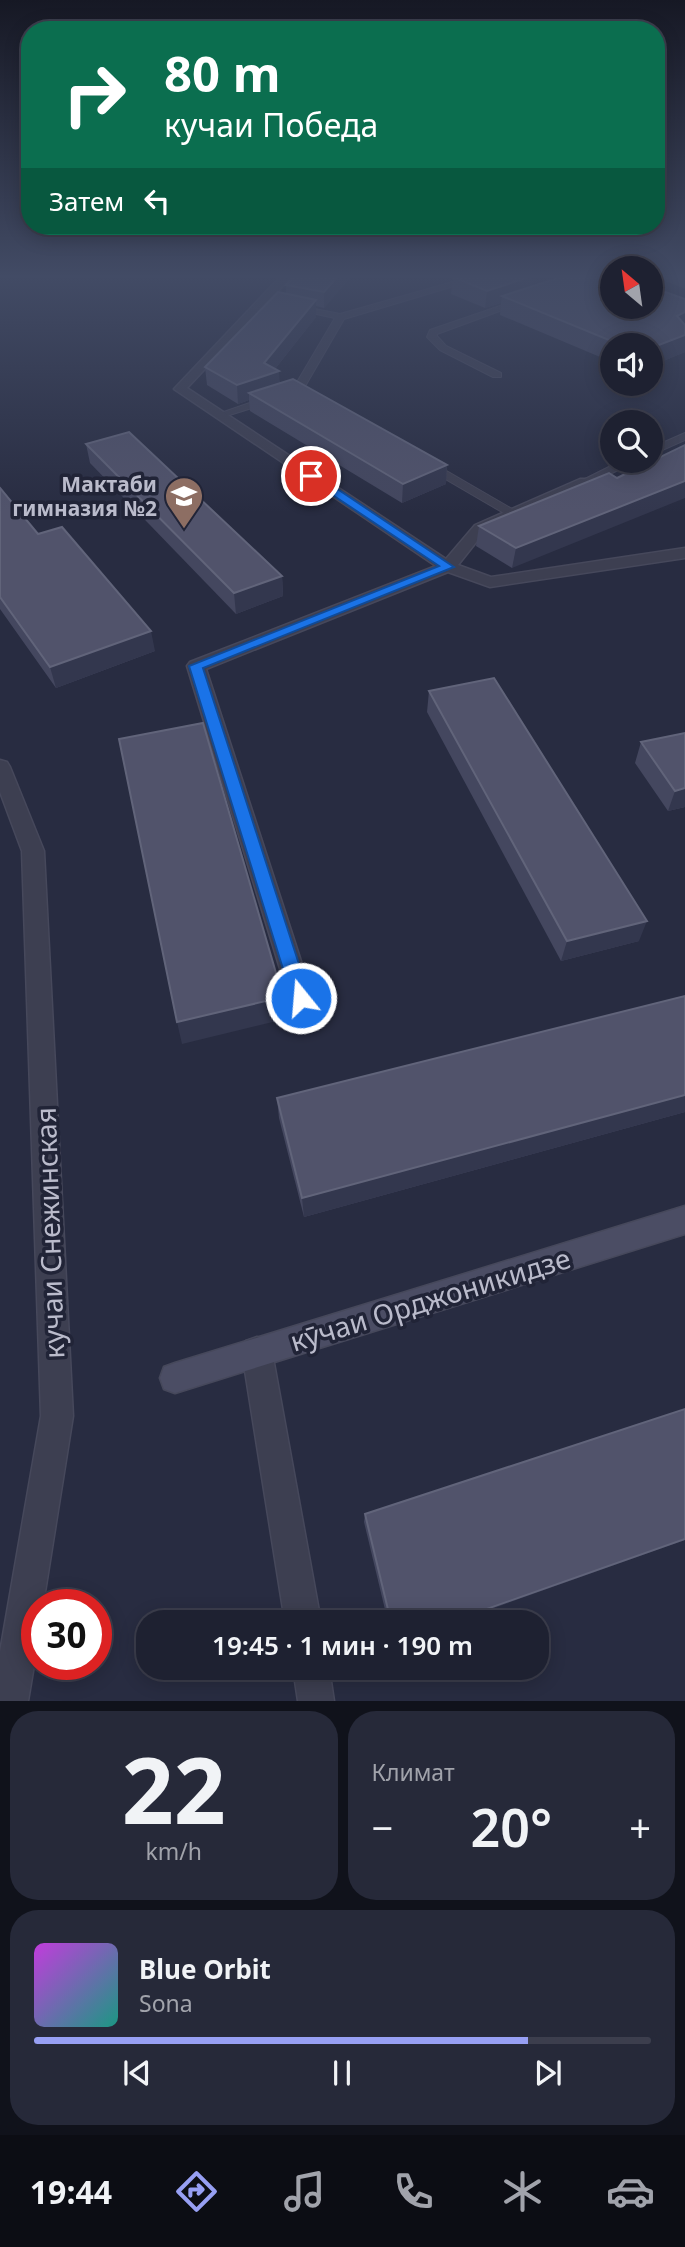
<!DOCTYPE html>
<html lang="ru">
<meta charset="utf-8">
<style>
body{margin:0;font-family:"Noto Sans",sans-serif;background:#262939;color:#f1f3f6;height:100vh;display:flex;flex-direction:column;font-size:26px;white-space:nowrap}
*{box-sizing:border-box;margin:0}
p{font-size:23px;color:#a1a3ab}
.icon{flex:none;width:38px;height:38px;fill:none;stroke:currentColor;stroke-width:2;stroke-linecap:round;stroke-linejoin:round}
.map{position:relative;height:1701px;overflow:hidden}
.side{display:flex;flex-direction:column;gap:10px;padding:10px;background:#10121b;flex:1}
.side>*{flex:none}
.top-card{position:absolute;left:21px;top:21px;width:644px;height:214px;border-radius:28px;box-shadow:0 4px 18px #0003,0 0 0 2px #3c3e4d;background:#0b6e4f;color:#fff;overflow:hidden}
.needle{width:46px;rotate:331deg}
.tools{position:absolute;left:600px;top:256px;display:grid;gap:14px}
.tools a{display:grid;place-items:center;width:63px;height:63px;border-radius:50%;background:#1e2131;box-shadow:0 4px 18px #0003,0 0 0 2px #3c3e4d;font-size:35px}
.speed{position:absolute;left:21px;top:1589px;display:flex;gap:14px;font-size:35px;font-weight:700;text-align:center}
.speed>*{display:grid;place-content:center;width:91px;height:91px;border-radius:50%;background:#1e2131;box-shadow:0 4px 18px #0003,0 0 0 2px #3c3e4d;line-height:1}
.speed .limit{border:10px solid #d22;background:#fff;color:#111}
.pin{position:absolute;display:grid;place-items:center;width:60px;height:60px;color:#fff;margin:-30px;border:4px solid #fff;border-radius:50%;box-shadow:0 2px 7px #0007}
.me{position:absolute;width:77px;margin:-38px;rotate:343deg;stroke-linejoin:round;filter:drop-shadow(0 0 5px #0008)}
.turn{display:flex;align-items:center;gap:24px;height:147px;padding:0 28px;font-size:32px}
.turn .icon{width:91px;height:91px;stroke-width:2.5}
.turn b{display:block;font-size:49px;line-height:60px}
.then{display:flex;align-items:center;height:66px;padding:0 28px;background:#0003;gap:14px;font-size:26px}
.big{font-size:52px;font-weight:600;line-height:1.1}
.side .card{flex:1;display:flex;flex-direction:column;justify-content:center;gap:10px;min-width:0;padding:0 24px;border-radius:28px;background:#262939}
.side .dial{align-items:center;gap:0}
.dial b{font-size:91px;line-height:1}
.song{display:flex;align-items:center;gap:21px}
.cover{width:84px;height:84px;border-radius:10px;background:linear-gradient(135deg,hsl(290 70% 55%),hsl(170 70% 35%))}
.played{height:7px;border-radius:4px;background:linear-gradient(90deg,#979ff3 80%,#3c3e4d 80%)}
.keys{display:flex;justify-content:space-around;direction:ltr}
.heat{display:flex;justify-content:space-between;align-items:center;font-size:38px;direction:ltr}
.side .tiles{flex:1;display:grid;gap:10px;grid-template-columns:1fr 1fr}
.card:last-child{grid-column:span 2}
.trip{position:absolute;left:136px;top:1610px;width:413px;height:70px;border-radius:28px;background:#1e2131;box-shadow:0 4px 18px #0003,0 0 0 2px #3c3e4d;font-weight:600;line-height:70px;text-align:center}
.menu{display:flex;height:112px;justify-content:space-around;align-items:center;background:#0c0d14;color:#a1a3ab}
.menu .icon{width:49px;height:49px}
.menu .on{color:#979ff3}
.menu b{font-size:32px;color:#f1f3f6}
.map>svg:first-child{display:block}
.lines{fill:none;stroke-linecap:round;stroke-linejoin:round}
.lane-casing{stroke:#46485b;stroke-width:2}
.street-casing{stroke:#46485b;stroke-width:3}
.secondary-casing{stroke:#46485b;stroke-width:3}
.lane{fill:#3d3f51;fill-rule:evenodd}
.street{fill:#3d3f51;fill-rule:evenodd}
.secondary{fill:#4b4d64;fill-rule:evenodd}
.wall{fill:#44475f}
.shaded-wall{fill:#33374e}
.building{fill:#51536b;stroke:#61647a;stroke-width:2}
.route{fill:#1a73e8;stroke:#114b97;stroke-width:2}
.labels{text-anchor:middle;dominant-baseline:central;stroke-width:7;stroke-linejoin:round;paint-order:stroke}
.far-poi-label{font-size:21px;font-weight:bold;fill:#babbcb;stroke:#212437;text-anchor:end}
.near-street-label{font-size:28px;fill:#babbcb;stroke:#212437}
</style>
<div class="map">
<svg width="685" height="1701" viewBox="0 0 685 1701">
<rect width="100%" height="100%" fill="#282c41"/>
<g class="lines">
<defs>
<g id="lane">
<path d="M 481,274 L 494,274 L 344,319 L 304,388 L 316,395 L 316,399 L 308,399 L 293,389 L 335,318 L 289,308 L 289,304 L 340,314 Z"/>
<path d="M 520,299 L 527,301 L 437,334 L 437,336 L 446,346 L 501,373 L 501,377 L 493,377 L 440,350 L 427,337 L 430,330 Z"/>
<path d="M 273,395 L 277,396 L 277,400 L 220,418 L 215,415 Z"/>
<path d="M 685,433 L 685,440 L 651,455 L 651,448 Z"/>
<path d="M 623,460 L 639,460 L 589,484 L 579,482 Z"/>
<path d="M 423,462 L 431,462 L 519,513 L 509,516 L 423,466 Z"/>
</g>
<g id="street">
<path d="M 283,274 L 294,274 L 187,388 L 446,559 L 475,525 L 580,479 L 590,479 L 590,485 L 485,531 L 458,565 L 491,577 L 685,548 L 685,558 L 490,587 L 448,572 L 206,669 L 313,998 L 309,1005 L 301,1008 L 293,1005 L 289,998 L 187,666 L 190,662 L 436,566 L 174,389 Z"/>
<path d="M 0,760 L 7,762 L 10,767 L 44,851 L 73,1416 L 43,1605 L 37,1605 L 37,1648 L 28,1701 L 0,1701 L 0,1652 L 41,1416 L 22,851 L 0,792 Z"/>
<path d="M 257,1337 L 268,1341 L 272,1352 L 321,1622 L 285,1622 L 242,1352 L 246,1341 Z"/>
<path d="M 293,1668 L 329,1668 L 334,1701 L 298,1701 Z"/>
</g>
<g id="secondary">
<path d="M 652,274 L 666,274 L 685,280 L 685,287 Z"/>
<path d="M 685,1206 L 685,1234 L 175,1393 L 164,1389 L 160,1378 L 164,1367 L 175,1363 Z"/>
</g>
</defs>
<use href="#lane" class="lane-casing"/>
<use href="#street" class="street-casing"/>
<use href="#secondary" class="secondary-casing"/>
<use href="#lane" class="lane"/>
<use href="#street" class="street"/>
<use href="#secondary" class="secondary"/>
</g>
<g class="wall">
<path d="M 353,274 L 324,308 L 316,306 L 316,317 L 275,369 L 280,383 L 447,465 L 446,484 L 402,503 L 250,411 L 249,400 L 238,404 L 207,385 L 205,367 L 286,293 L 286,285 Z"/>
<path d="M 453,277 L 534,286 L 685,352 L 651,366 L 651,345 L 612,345 L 612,362 L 500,315 L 501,303 L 485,308 L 451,294 Z"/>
<path d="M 86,444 L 282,576 L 283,596 L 236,614 L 90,463 Z"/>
<path d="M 617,478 L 512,568 L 476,546 L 479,526 Z"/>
<path d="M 0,488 L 38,534 L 155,651 L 56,688 L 0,609 Z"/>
<path d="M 429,691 L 639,941 L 561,961 L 427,712 Z"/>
<path d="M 685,733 L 685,807 L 668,811 L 635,763 L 641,742 Z"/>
<path d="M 685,996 L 685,1112 L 304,1217 L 279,1118 L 277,1098 Z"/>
<path d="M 365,1514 L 455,1622 L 388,1622 L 364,1522 Z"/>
</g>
<g class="shaded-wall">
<path d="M 340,274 L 353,274 L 324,308 L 324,292 Z"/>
<path d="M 535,275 L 533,292 L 502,296 L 501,303 L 485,308 L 487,291 Z"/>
<path d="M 316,300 L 316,317 L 271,374 L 279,371 L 280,389 L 249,393 L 249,400 L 238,404 L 237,385 L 264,363 Z"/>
<path d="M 685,312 L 685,328 L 677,316 Z"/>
<path d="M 685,335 L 685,352 L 651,366 L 651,348 Z"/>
<path d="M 447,465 L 446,484 L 402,503 L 403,484 Z"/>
<path d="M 685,481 L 685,498 L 512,568 L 516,548 Z"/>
<path d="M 282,576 L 283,596 L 236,614 L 234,593 Z"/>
<path d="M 151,631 L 155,651 L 56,688 L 50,667 Z"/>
<path d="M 685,788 L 685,807 L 668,811 L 675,791 Z"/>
<path d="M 647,921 L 639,941 L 561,961 L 567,941 Z"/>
<path d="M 283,997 L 285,1019 L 182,1044 L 177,1022 Z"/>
<path d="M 685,1095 L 685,1112 L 304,1217 L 302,1198 Z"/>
<path d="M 685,1539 L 685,1540 L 455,1622 L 450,1622 Z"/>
</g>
<g class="building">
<path d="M 296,274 L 340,274 L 324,292 L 286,285 Z"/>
<path d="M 464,274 L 533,274 L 535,275 L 487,291 L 453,277 Z"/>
<path d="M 558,274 L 612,274 L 612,306 L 651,306 L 651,287 L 685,299 L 685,312 L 677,316 L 685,325 L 685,335 L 651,348 L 651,345 L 621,345 L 502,296 L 555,279 Z"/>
<path d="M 278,292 L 316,300 L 264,363 L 279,371 L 237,385 L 205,367 Z"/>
<path d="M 293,379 L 447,465 L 403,484 L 249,393 Z"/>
<path d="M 129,432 L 282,576 L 234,593 L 86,444 Z"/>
<path d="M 685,445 L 685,481 L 516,548 L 479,526 L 609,473 L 617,478 Z"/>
<path d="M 0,488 L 38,534 L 62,527 L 151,631 L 50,667 L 0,597 Z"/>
<path d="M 494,678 L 647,921 L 567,941 L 429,691 Z"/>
<path d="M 203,723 L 283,997 L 177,1022 L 119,739 Z"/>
<path d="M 685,733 L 685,788 L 675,791 L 641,742 Z"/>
<path d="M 685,996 L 685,1095 L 302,1198 L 277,1098 Z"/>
<path d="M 685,1409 L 685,1539 L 450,1622 L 391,1622 L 365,1514 Z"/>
</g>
<linearGradient id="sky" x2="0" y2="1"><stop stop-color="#161824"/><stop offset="0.54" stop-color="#424b65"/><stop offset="1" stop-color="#424b65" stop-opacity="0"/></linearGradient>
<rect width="685" height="512" fill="url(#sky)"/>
<path class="route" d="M 307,474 L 315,474 L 454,567 L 203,668 L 310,998 L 308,1004 L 301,1006 L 295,1004 L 292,998 L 189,666 L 439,566 L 307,478 Z"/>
<defs>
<symbol id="school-pin" viewBox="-11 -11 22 30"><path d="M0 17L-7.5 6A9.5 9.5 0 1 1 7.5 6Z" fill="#8d6e63" stroke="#212437"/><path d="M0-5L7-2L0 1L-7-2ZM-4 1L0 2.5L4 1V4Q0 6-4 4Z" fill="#fff"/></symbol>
</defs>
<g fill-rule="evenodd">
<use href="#school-pin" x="162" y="474" width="44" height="60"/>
</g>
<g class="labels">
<g class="far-poi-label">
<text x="157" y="484">Мактаби<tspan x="157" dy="24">гимназия №2</tspan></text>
</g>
<g class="near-street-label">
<text transform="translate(49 1233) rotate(-92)">кучаи Снежинская</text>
<text transform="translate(430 1299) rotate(-17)">кӯчаи Орджоникидзе</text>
</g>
</g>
</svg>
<div class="tools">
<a><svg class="needle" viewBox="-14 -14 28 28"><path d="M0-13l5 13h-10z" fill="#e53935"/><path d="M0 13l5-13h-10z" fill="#a1a3ab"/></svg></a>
<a><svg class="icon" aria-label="sound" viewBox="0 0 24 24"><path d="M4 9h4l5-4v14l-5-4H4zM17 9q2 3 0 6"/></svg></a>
<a><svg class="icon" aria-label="search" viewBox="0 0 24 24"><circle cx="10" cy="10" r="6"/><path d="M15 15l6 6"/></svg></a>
</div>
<div class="speed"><div class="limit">30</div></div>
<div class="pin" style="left:311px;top:476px;background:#d93025"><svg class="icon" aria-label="arrive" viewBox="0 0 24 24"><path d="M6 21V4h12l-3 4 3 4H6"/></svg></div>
<svg class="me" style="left:301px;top:998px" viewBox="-20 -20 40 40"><circle r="17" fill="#1a73e8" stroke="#fff" stroke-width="3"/><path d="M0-11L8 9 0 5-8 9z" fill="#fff"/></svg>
<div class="trip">19:45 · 1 мин · 190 m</div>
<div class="top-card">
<div class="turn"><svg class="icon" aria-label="right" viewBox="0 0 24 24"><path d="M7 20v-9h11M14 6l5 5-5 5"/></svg><div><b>80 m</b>кучаи Победа</div></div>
<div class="then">Затем<svg class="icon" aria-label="left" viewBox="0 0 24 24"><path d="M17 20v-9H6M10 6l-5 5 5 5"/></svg></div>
</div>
</div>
<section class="side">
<div class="tiles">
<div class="card dial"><b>22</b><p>km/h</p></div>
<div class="card"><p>Климат</p>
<div class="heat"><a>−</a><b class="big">20°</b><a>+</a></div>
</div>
<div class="card">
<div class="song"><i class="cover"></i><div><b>Blue Orbit</b><p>Sona</p></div></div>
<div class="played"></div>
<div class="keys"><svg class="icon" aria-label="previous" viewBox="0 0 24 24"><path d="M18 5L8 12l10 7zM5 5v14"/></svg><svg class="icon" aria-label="pause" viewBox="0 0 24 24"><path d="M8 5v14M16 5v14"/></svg><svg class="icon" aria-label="next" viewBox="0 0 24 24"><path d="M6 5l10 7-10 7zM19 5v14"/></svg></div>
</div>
</div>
</section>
<nav class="menu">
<b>19:44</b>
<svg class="icon on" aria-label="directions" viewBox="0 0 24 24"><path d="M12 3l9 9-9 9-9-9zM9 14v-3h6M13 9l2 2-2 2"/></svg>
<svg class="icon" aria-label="music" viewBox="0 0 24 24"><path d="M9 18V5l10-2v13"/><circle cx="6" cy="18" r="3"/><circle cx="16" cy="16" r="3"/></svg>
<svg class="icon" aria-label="phone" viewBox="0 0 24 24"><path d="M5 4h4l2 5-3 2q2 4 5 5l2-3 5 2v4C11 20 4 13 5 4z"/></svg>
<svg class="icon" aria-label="climate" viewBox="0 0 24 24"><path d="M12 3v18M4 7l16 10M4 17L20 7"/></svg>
<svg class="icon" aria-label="car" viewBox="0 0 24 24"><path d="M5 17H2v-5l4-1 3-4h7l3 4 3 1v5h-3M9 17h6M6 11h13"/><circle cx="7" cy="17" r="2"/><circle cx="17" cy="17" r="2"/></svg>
</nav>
